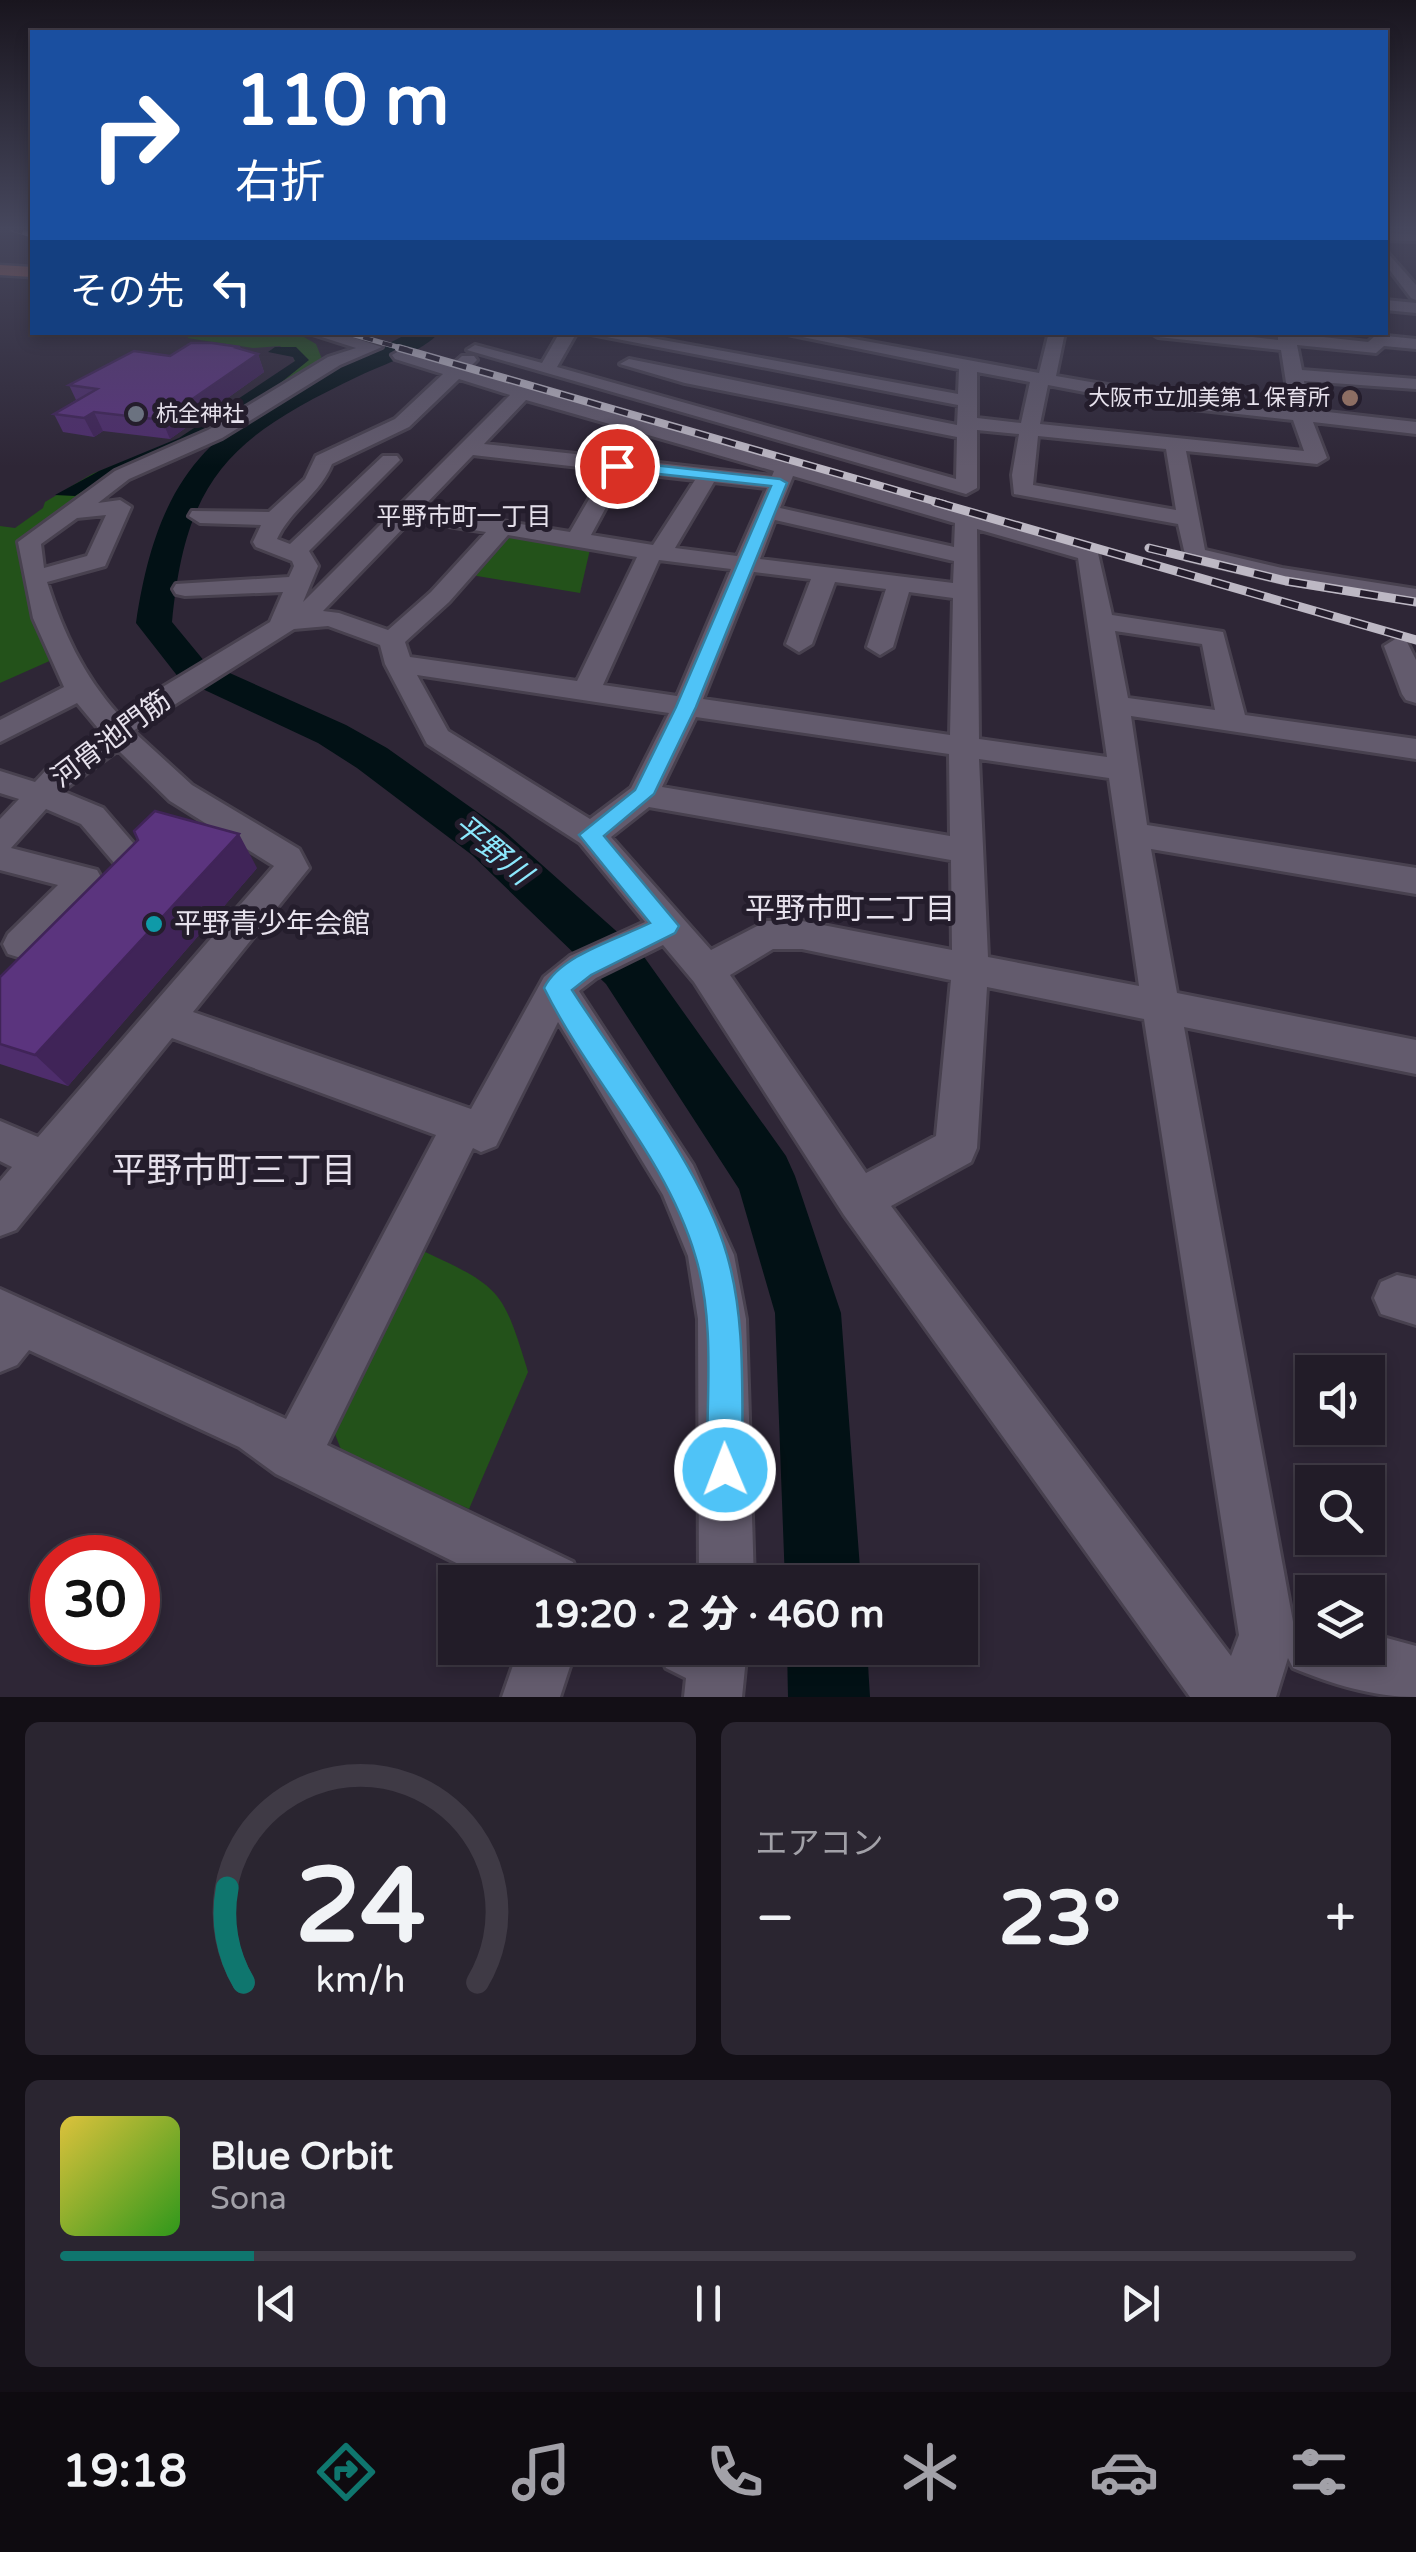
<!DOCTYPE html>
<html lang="ja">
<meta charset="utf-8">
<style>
body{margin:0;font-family:"Varela Round","Noto Sans JP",sans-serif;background:#2a2530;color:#f1f3f6;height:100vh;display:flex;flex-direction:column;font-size:38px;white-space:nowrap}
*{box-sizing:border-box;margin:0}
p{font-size:32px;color:#a2a1a8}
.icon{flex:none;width:55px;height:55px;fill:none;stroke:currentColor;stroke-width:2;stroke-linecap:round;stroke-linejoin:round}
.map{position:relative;height:1697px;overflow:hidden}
.sheet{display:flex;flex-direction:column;gap:25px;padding:25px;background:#130f16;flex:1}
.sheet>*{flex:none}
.top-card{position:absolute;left:30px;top:30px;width:1358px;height:305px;border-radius:0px;box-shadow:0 5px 15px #0003,0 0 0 2px #3f3a45;background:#1a4fa0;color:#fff;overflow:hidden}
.fabs{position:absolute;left:1295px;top:1355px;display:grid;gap:20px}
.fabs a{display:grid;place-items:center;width:90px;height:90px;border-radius:0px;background:#221c28;box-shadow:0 5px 15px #0003,0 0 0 2px #3f3a45;font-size:50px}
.speed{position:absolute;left:30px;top:1535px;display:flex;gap:20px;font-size:50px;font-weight:700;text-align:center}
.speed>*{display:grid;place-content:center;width:130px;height:130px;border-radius:50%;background:#221c28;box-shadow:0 5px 15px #0003,0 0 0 2px #3f3a45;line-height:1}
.speed .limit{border:15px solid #d22;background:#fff;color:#111}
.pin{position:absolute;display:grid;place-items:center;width:85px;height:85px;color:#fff;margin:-42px;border:5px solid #fff;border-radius:50%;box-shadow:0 2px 10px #0007}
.me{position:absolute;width:110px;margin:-55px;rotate:359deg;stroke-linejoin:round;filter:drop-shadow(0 0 8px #0008)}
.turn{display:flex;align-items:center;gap:35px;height:210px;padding:0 40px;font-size:45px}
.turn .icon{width:130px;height:130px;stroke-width:2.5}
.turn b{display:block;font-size:70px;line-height:85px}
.then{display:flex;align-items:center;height:95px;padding:0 40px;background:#0003;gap:20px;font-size:38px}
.big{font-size:75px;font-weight:800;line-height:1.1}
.sheet .card{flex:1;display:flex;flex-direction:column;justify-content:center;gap:15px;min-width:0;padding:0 35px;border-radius:15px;background:#2a2530}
.sheet .dial{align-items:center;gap:0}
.dial svg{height:260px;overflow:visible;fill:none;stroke:#3f3a45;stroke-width:7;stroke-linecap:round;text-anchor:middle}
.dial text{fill:#f1f3f6;stroke:none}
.song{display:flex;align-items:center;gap:30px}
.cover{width:120px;height:120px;border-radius:15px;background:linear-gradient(135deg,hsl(50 70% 55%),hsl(110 70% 35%))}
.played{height:10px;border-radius:5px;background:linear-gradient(90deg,#0f766e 15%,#3f3a45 15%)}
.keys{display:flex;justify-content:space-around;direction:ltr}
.heat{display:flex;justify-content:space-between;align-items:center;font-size:55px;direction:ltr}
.sheet .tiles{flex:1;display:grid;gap:25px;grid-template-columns:1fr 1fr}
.card:last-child{grid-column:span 2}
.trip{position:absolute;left:438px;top:1565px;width:540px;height:100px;border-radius:0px;background:#221c28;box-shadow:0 5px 15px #0003,0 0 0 2px #3f3a45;font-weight:800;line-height:100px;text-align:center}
.dock{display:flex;height:160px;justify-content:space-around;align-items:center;background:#0e0b10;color:#a2a1a8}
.dock .icon{width:70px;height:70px}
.dock .active{color:#0f766e}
.dock b{font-size:45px;color:#f1f3f6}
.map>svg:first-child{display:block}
.green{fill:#23521a}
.water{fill:#021115}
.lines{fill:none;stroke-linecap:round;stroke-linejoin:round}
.river{fill:#021115;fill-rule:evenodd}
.minor-casing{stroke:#48414f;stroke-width:6}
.major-casing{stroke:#48414f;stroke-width:5}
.minor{fill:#635b6d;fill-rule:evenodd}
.major{fill:#9f5e50;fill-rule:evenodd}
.rail-far2-casing{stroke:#bdb8c4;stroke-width:5}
.rail-far1-casing{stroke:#bdb8c4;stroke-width:8}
.rail-casing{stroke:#bdb8c4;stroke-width:9}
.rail-far2{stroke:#241d2c;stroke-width:4;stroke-dasharray:10;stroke-linecap:butt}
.rail-far1{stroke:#241d2c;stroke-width:5;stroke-dasharray:14;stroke-linecap:butt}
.rail{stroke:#241d2c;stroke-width:6;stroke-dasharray:18;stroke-linecap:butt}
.wall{fill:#4e2d6c}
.shaded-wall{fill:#402458}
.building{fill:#5b347e;stroke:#402458;stroke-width:2.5}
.route{fill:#4fc3f7;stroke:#337fa1;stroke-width:2.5}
.education-dot{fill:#8d6e63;stroke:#241d2c;stroke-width:4}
.worship-dot{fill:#6b7280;stroke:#241d2c;stroke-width:4}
.culture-dot{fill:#0f9aa8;stroke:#241d2c;stroke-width:4}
.labels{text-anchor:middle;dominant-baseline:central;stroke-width:10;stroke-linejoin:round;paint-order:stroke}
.far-poi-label{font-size:22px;fill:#e6e1ec;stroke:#241d2c;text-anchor:end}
.far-neighbourhood-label{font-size:25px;fill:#e6e1ec;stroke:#241d2c}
.street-label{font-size:28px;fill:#e6e1ec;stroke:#241d2c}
.poi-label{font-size:28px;fill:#e6e1ec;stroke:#241d2c;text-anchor:start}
.water-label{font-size:30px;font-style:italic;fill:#8ce8fd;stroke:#241d2c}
.neighbourhood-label{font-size:30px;fill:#e6e1ec;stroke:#241d2c}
.near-neighbourhood-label{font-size:35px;fill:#e6e1ec;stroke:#241d2c}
</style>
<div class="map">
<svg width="1416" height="1697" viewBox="0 0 1416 1697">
<rect width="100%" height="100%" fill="#2e2636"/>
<g class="green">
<path d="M 196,333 L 297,333 L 316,344 L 322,359 L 319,366 L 243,412 L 175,447 L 20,545 L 21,573 L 54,659 L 0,683 L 0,526 L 15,528 L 43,508 L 45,502 L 92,474 L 175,441 L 295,363 L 294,357 L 280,346 L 253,348 L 187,338 Z"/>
<path d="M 513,536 L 591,545 L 580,593 L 471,575 L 504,538 Z"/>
<path d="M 423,1251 C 501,1287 503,1290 528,1372 L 469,1509 L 342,1452 L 333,1429 Z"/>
</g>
<path class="water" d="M 275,347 L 296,347 L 309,360 L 273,389 L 194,436 L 120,468 L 75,496 L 55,495 L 99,471 L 179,438 L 295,361 L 293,357 L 268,352 Z"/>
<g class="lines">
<g class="river">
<path d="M 411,332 L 440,332 C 421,353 384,364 359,376 C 231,437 186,476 172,622 L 205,662 L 346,725 L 387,748 L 504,831 L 642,954 L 786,1156 L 795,1176 L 841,1313 L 861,1582 L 785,1582 L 775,1313 L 739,1189 L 606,984 L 472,855 L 357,768 L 318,743 L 179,678 L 136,623 C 165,424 252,414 411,332 Z"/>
<path d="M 787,1648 L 867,1648 L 870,1697 L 788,1697 Z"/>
</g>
<defs>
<g id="minor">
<path d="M 1385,232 L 1416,235 L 1416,241 L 1385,240 Z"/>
<path d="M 1385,250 L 1416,285 L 1416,300 L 1411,298 L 1385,264 Z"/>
<path d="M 1385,300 L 1416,303 L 1416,313 L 1385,310 Z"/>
<path d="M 306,332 L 336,332 L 382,347 L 340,365 L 222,438 L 129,479 L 98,503 L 120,500 L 131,507 L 105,566 L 47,582 C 63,632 83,675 118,714 L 270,622 L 283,592 L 185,596 L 176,594 L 173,589 L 176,584 L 289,577 L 294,566 L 292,561 L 256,547 L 253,542 L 261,525 L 200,523 L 189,516 L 192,511 L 269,512 L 305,479 L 316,456 L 395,419 L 443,374 L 395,359 L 392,355 L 401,350 L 452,365 L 462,356 L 474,356 L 477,360 L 467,370 L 1097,549 L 1112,615 L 1223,632 L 1245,715 L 1416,739 L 1416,759 L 1131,716 L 1147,825 L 1416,868 L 1416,894 L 1151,849 L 1177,993 L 1416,1040 L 1416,1074 L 1184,1027 L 1294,1627 L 1312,1620 L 1312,1648 L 1368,1648 L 1368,1633 L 1416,1646 L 1416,1697 C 1374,1697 1331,1684 1293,1668 L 1288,1658 L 1276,1697 L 1190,1697 L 844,1215 L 694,982 L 663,945 L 596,978 L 579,991 L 693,1165 L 734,1255 L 746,1319 L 754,1582 L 699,1582 L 698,1319 L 688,1256 L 663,1195 L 558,1022 L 496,1146 L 481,1152 L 473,1148 L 327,1445 L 573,1562 L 580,1582 L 495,1582 L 276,1474 L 239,1447 L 29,1350 L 17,1365 L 0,1372 L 0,1289 L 286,1419 L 436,1135 L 172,1038 L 16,1230 L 0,1236 L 0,1181 L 12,1167 L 0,1161 L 0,1121 L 38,1137 L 274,866 L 170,801 L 118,750 L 62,791 L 103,808 L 158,872 C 148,890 136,901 116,894 L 111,885 L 121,871 L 81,824 L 46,809 L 11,848 L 97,870 L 102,879 L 34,954 L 21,958 L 8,954 L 3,944 L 8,934 L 58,885 L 0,870 L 0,819 L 19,799 L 0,793 L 0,771 L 35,782 L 48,768 L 102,733 L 77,703 L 0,742 L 0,720 L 64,687 L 33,618 L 18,542 L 115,471 L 208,430 L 328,357 L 356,348 ZM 459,379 L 510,395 L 303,602 L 318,566 L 309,551 L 400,460 L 397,456 L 383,456 L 290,544 L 277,539 C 291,509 320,494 332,464 L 409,427 ZM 526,400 L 774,471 L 772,476 L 632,460 L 637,450 L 627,444 L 620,446 L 612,458 L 484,444 ZM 473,455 L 606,470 L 570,532 L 422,508 ZM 625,472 L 695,480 L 653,545 L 591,535 ZM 793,476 L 955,523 L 954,547 L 780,508 ZM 714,482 L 767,488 L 737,556 L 675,548 ZM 106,515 L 87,556 L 44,568 L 41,544 L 77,518 ZM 411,520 L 486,532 L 431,592 L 388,630 L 339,613 L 323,611 ZM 775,520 L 954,561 L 953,583 L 760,559 ZM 977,529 L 1078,558 L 1107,757 L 979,739 ZM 508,535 L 637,557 L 577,681 L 410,657 L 405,642 L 449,602 ZM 659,560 L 731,569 L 677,696 L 603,685 ZM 754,572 L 811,579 L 786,644 L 799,652 L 812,644 L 835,582 L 886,589 L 867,647 L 880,655 L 893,647 L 909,592 L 953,598 L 950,735 L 703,699 ZM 328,626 L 380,645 L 385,664 L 427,744 L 580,843 L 645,922 L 570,956 L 544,977 L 471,1109 L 193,1012 L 309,868 L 299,849 L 192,785 L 133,731 L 294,629 ZM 1115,631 L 1202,644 L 1215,710 L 1128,698 ZM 417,675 L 669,713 L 631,788 L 590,819 L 448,731 ZM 696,717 L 949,754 L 950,836 L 662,787 ZM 979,759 L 1109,778 L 1139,986 L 988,957 ZM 649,807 L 951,860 L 952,950 L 802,921 L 767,921 L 711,950 L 611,837 ZM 773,949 L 802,949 L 951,980 L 936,1136 L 866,1173 L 730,975 ZM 987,987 L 1144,1019 L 1239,1635 L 1231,1656 L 891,1206 L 971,1162 L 977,1148 Z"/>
<path d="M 560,332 L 577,332 L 557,367 L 956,479 L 957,437 L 685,383 L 620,364 L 629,359 L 957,425 L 958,405 L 581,332 L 619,332 L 958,394 L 959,369 L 778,332 L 816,332 L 1039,373 L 1049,332 L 1065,332 L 1056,376 L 1148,392 L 1290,408 L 1281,350 L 1158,337 L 1150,332 L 1209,332 L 1278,340 L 1278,332 L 1368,342 L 1376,335 L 1416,339 L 1416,349 L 1384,346 L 1376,353 L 1297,345 L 1302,370 L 1416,379 L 1416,389 L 1304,381 L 1310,410 L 1416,422 L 1416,434 L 1313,422 L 1327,458 L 1317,464 L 1186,451 L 1205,550 L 1282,568 L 1416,589 L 1416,603 L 1282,582 L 1186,559 L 1178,524 L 1014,494 L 1012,475 L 1019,434 L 977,430 L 977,488 L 966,494 L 467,350 L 475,345 L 542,363 ZM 977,372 L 1030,382 L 1021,423 L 977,418 ZM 1048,385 L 1148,404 L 1293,420 L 1304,451 L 1040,424 ZM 1038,436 L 1166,449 L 1176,510 L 1033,485 Z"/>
<path d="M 1397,638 L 1406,640 L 1416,660 L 1416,703 L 1406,700 L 1402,694 L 1384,646 Z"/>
<path d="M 1397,1275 L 1416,1279 L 1416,1325 L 1381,1314 L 1374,1298 L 1381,1282 Z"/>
<path d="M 519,1648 L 576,1648 L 560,1697 L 502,1697 Z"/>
<path d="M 657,1648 L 747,1648 L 742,1697 L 684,1697 L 686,1678 L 666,1668 Z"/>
</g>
<path id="major" d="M 0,265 L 32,267 L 32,277 L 0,275 Z"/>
</defs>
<use href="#minor" class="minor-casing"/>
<use href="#major" class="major-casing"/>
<use href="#minor" class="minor"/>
<use href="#major" class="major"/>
<defs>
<g id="rail-far2">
<path d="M 13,229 L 32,235"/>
<path d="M 344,332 L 408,350"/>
</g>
<path id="rail-far1" d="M 399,348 L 944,504"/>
<g id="rail">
<path d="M 935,502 L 1416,640"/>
<path d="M 1149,548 L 1286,581 L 1416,602"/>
</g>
</defs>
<use href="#rail-far2" class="rail-far2-casing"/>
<use href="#rail-far1" class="rail-far1-casing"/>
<use href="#rail" class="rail-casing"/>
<use href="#rail-far2" class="rail-far2"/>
<use href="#rail-far1" class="rail-far1"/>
<use href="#rail" class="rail"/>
</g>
<g class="wall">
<path d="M 240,347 L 241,350 L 258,354 L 264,372 L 170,439 L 103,431 L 94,437 L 63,432 L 54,414 L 76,400 L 69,385 L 170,356 Z"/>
<path d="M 257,868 L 68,1086 L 0,1064 L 0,977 Z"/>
</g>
<g class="shaded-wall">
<path d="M 240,347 L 246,362 L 258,354 L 264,372 L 170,439 L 162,420 Z"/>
<path d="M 94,412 L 103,431 L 94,437 L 84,418 Z"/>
<path d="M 239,834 L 257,868 L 68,1086 L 35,1055 Z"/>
</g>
<g class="building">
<path d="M 191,343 L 212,343 L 240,347 L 237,348 L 258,354 L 162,420 L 94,412 L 84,418 L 54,414 L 97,389 L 69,385 L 134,351 L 170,356 Z"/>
<path d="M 155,811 L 239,834 L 35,1055 L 0,1044 L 0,977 L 138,840 L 134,831 Z"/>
</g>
<linearGradient id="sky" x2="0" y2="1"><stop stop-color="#19151e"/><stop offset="0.49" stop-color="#46475d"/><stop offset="1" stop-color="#46475d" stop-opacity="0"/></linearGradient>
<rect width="1416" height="467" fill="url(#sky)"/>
<path class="route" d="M 617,461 L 780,479 L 787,483 L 696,707 L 654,794 L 604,836 L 679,926 L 675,933 L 591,975 L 572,990 C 621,1066 703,1170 727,1255 C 747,1323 741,1400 743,1470 L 738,1482 L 725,1488 L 712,1482 L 707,1470 C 706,1401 716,1322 695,1255 C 666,1157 589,1079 544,988 C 560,955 618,939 650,923 L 579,835 L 635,790 L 676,707 L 771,486 L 612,469 L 610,466 Z"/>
<circle class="education-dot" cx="1350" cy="398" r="10"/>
<circle class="worship-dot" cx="136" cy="414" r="10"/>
<circle class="culture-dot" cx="154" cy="924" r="10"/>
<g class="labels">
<g class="far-poi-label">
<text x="1330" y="398">大阪市立加美第１保育所</text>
<text x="156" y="414" text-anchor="start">杭全神社</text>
</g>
<g class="far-neighbourhood-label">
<text x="464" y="517">平野市町一丁目</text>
</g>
<g class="street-label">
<text transform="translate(111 739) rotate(-37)">河骨池門筋</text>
</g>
<g class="poi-label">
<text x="174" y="924">平野青少年会館</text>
</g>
<g class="water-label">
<text transform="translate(492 850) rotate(40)">平野川</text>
</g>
<g class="neighbourhood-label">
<text x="850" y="909">平野市町二丁目</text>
</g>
<g class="near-neighbourhood-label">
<text x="234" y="1171">平野市町三丁目</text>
</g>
</g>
</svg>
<div class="fabs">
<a><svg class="icon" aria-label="sound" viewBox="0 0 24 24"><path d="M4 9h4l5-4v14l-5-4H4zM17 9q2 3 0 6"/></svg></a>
<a><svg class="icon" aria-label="search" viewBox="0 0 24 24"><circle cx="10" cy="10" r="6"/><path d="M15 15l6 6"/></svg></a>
<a><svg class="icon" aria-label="layers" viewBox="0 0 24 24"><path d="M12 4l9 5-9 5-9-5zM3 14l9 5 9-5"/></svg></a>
</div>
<div class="speed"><div class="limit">30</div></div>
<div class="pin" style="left:617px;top:466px;background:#d93025"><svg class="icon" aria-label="arrive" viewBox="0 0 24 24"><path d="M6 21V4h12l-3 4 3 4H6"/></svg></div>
<svg class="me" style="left:725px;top:1470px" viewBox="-20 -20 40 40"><circle r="17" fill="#4fc3f7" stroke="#fff" stroke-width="3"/><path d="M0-11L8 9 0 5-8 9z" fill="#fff"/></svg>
<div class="trip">19:20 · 2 分 · 460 m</div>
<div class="top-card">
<div class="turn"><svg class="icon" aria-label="right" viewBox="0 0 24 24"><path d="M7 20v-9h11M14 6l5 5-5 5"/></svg><div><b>110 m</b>右折</div></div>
<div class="then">その先<svg class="icon" aria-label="left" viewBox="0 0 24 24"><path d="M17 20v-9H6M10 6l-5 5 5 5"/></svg></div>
</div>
</div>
<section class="sheet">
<div class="tiles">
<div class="card dial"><svg viewBox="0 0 100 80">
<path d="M14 69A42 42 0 1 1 86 69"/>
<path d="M14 69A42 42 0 0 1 9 40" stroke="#0f766e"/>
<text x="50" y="56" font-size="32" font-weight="700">24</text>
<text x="50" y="72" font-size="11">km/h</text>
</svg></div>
<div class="card"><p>エアコン</p>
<div class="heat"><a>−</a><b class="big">23°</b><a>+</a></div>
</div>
<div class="card">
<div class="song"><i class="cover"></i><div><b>Blue Orbit</b><p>Sona</p></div></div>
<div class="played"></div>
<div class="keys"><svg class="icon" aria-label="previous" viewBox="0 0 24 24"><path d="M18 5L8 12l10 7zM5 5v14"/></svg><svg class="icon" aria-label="pause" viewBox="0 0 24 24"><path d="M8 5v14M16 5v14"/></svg><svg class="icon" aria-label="next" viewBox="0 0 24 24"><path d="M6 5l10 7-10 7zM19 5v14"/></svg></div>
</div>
</div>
</section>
<nav class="dock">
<b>19:18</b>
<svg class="icon active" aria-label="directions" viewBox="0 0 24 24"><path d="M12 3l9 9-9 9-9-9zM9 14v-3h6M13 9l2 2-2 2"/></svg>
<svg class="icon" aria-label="music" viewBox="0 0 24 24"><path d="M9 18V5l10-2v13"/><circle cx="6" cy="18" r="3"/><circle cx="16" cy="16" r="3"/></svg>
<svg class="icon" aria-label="phone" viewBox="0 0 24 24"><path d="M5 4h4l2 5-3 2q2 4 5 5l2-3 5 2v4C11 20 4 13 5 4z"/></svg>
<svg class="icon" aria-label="climate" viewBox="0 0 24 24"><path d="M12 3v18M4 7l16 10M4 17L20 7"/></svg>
<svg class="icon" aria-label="car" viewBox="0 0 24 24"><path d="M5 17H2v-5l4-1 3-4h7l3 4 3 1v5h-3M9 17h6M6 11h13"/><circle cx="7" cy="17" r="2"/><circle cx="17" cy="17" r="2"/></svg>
<svg class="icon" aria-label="filters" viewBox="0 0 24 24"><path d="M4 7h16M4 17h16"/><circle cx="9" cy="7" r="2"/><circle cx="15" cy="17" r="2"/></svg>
</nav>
